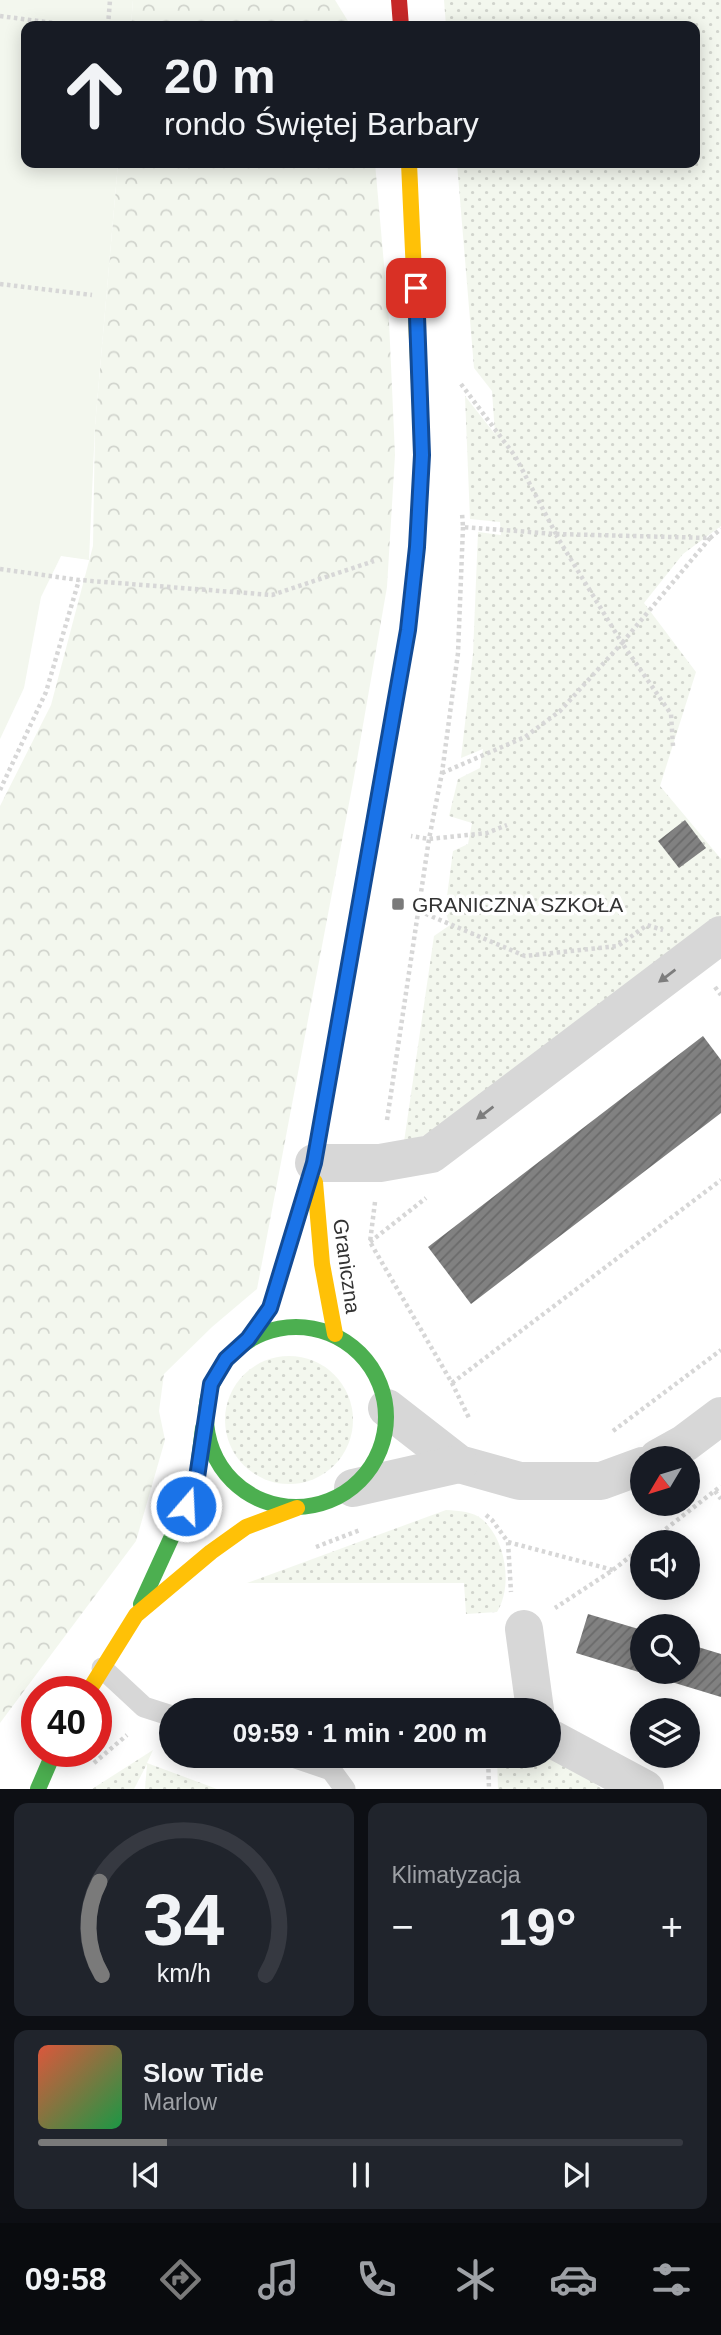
<!DOCTYPE html>
<html lang="pl">
<meta charset="utf-8">
<style>
body{margin:0;font-family:Arial,sans-serif;background:#20242c;color:#f1f3f6;height:100vh;display:flex;flex-direction:column;font-size:26px;white-space:nowrap}
*{box-sizing:border-box;margin:0}
p{font-size:23px;color:#9ea1a6}
.icon{flex:none;width:38px;height:38px;fill:none;stroke:currentColor;stroke-width:2;stroke-linecap:round;stroke-linejoin:round}
.map{position:relative;height:1789px;overflow:hidden}
.details{display:flex;flex-direction:column;gap:14px;padding:14px;background:#0d0f14;flex:1}
.details>*{flex:none}
.guide{position:absolute;left:21px;top:21px;width:679px;height:147px;border-radius:14px;box-shadow:0 4px 18px #0003;background:#171b24;color:#f1f3f6;overflow:hidden}
.needle{width:46px;rotate:232deg}
.controls{position:absolute;left:630px;top:1446px;display:grid;gap:14px}
.controls a{display:grid;place-items:center;width:70px;height:70px;border-radius:50%;background:#171b24;box-shadow:0 4px 18px #0003;font-size:35px}
.speed{position:absolute;left:21px;top:1676px;display:flex;gap:14px;font-size:35px;font-weight:700;text-align:center}
.speed>*{display:grid;place-content:center;width:91px;height:91px;border-radius:50%;background:#171b24;box-shadow:0 4px 18px #0003;line-height:1}
.speed .limit{border:10px solid #d22;background:#fff;color:#111}
.pin{position:absolute;display:grid;place-items:center;width:60px;height:60px;color:#fff;margin:-30px;border-radius:14px;box-shadow:0 4px 10px #0006}
.me{position:absolute;width:77px;margin:-38px;rotate:19deg;stroke-linejoin:round;filter:drop-shadow(0 0 5px #0008)}
.turn{display:flex;align-items:center;gap:24px;height:147px;padding:0 28px;font-size:32px}
.turn .icon{width:91px;height:91px;stroke-width:2.5}
.turn b{display:block;font-size:49px;line-height:60px}
.big{font-size:52px;font-weight:600;line-height:1.1}
.details .card{flex:1;display:flex;flex-direction:column;justify-content:center;gap:10px;min-width:0;padding:0 24px;border-radius:14px;background:#20242c}
.details .dial{align-items:center;gap:0}
.dial svg{height:182px;overflow:visible;fill:none;stroke:#363941;stroke-width:7;stroke-linecap:round;text-anchor:middle}
.dial text{fill:#f1f3f6;stroke:none}
.song{display:flex;align-items:center;gap:21px}
.cover{width:84px;height:84px;border-radius:10px;background:linear-gradient(135deg,hsl(10 70% 55%),hsl(140 70% 35%))}
.played{height:7px;border-radius:4px;background:linear-gradient(90deg,#7a7a7a 20%,#363941 20%)}
.keys{display:flex;justify-content:space-around;direction:ltr}
.heat{display:flex;justify-content:space-between;align-items:center;font-size:38px;direction:ltr}
.details .tiles{flex:1;display:grid;gap:14px;grid-template-columns:1fr 1fr}
.card:last-child{grid-column:span 2}
.trip{position:absolute;left:159px;top:1698px;width:402px;height:70px;border-radius:35px;background:#171b24;box-shadow:0 4px 18px #0003;font-weight:600;line-height:70px;text-align:center}
.dock{display:flex;height:112px;justify-content:space-around;align-items:center;background:#090b0e;color:#9ea1a6}
.dock .icon{width:49px;height:49px}
.dock .on{color:#7a7a7a}
.dock b{font-size:32px;color:#f1f3f6}
.map>svg:first-child{display:block}
.grass{fill:url(#grass-dots)}
.forest{fill:url(#forest-crowns)}
.garden{fill:#f3f7ee}
.building{fill:url(#building-hatch)}
.lines{fill:none;stroke-linecap:round;stroke-linejoin:round}
.path{stroke:#d7d7d7;stroke-width:4.5;stroke-dasharray:3.5 3.5;stroke-linecap:butt}
.lane{stroke:#d7d7d7;stroke-width:21}
.street{stroke:#d7d7d7;stroke-width:38}
.fast{stroke:#4caf50;stroke-width:16}
.slow{stroke:#ffc107;stroke-width:16}
.jam{stroke:#c62828;stroke-width:16}
.oneway{fill:#7d7d7d}
.route-casing{stroke:#114b97;stroke-width:18}
.route{stroke:#1a73e8;stroke-width:12}
.poi-dot{fill:#7a7a7a;stroke:#fff;stroke-width:2.5}
.labels{text-anchor:middle;dominant-baseline:central;stroke-width:7;stroke-linejoin:round;paint-order:stroke}
.poi-label{font-size:21px;fill:#333;stroke:#fff;text-anchor:start}
.street-label{font-size:21px;fill:#333;stroke:#fff}
</style>
<div class="map">
<svg width="721" height="1789" viewBox="0 0 721 1789">
<defs>
<pattern id="grass-dots" width="8" height="8" patternUnits="userSpaceOnUse" patternTransform="scale(1.75)"><rect width="8" height="8" fill="#f3f7ee"/><path d="M2 2h.1M6 6h.1" fill="none" stroke="#d1d4cd" stroke-width="1.8" stroke-linecap="round"/></pattern>
<pattern id="forest-crowns" width="20" height="18" patternUnits="userSpaceOnUse" patternTransform="scale(1.75)"><rect width="20" height="18" fill="#f3f7ee"/><path d="M2 6a3 3 0 1 1 6 0M12 15a3 3 0 1 1 6 0" fill="none" stroke="#d1d4cd"/></pattern>
<pattern id="building-hatch" width="6" height="6" patternUnits="userSpaceOnUse" patternTransform="scale(1.75)"><rect width="6" height="6" fill="#818181"/><path d="M-1 1l2-2M0 6l6-6M5 7l2-2" fill="none" stroke="#6a6a6a"/></pattern>
</defs>
<rect width="100%" height="100%" fill="#fff"/>
<g class="grass">
<path d="M 444,0 L 721,0 L 721,526 L 683,554 L 644,603 L 696,672 L 660,786 L 721,859 L 721,919 L 447,1128 L 404,1142 L 434,936 L 450,925 L 445,911 L 453,851 L 468,844 L 472,823 L 449,816 L 458,779 L 480,768 L 483,749 L 461,758 L 473,654 L 478,532 L 501,535 L 500,522 L 470,519 L 465,396 L 495,434 L 492,391 L 474,368 L 457,163 L 695,163 L 695,26 L 446,26 Z"/>
<circle cx="289" cy="1420" r="64"/>
<path d="M 446,1510 C 459,1511 473,1511 483,1520 C 506,1541 513,1586 497,1612 L 466,1614 L 464,1583 L 247,1583 Z"/>
<path d="M 153,1750 L 147,1763 L 217,1789 L 145,1789 L 147,1764 L 134,1789 L 92,1789 Z"/>
<path d="M 497,1755 L 550,1755 L 581,1773 L 602,1789 L 498,1789 Z"/>
</g>
<g class="forest">
<path d="M 133,0 L 335,0 L 351,26 L 131,26 Z"/>
<path d="M 118,163 L 375,163 L 389,321 L 395,455 L 387,587 L 354,777 L 257,1289 L 212,1327 L 164,1374 L 159,1411 L 165,1440 L 136,1541 L 0,1723 L 0,806 L 51,705 L 93,546 L 95,426 Z"/>
</g>
<path class="garden" d="M 0,0 L 133,0 L 131,26 L 26,26 L 26,163 L 118,163 L 95,426 L 89,560 L 61,556 L 41,597 L 24,688 L 0,739 Z"/>
<g class="building">
<path d="M 685,820 L 706,848 L 679,868 L 658,841 Z"/>
<path d="M 703,1036 L 721,1060 L 721,1113 L 471,1304 L 428,1247 Z"/>
<path d="M 588,1614 L 642,1630 L 642,1671 L 688,1671 L 688,1644 L 721,1654 L 721,1697 L 576,1653 Z"/>
</g>
<g class="lines">
<g class="path">
<path d="M 0,16 L 76,26"/>
<path d="M 108,26 L 110,0"/>
<path d="M 0,284 L 92,295"/>
<path d="M 461,384 L 515,456 L 556,534 L 463,527 L 462,513"/>
<path d="M 463,527 L 458,653 L 442,773 L 429,839 L 487,833 L 507,825"/>
<path d="M 556,534 L 710,538 L 622,643 L 671,714 L 673,746"/>
<path d="M 710,538 L 721,529"/>
<path d="M 0,569 L 79,580 L 272,595 L 374,561"/>
<path d="M 442,773 L 525,737 L 560,711 L 622,643 L 556,535"/>
<path d="M 0,790 L 46,692 L 79,580"/>
<path d="M 419,911 L 525,956 L 618,946 L 647,925 L 663,930"/>
<path d="M 715,987 L 721,995"/>
<path d="M 387,1120 L 429,839 L 411,836"/>
<path d="M 375,1202 L 370,1242 L 452,1383 L 469,1418"/>
<path d="M 370,1242 L 426,1198"/>
<path d="M 452,1383 L 721,1180"/>
<path d="M 613,1431 L 721,1350"/>
<path d="M 715,1491 L 721,1499"/>
<path d="M 486,1515 L 492,1520 L 508,1542 L 511,1592"/>
<path d="M 508,1542 L 613,1570 L 555,1608"/>
<path d="M 649,1542 L 721,1486"/>
<path d="M 316,1547 L 360,1530"/>
<path d="M 613,1570 L 642,1547"/>
<path d="M 488,1755 L 489,1789"/>
<path d="M 94,1763 L 127,1735"/>
</g>
<g class="lane">
<path d="M 102,1668 L 144,1707 L 172,1716"/>
<path d="M 287,1755 L 331,1770 L 345,1789"/>
</g>
<g class="street">
<path d="M 314,1163 L 380,1163 L 431,1154 L 721,935"/>
<path d="M 387,1408 L 459,1464 L 520,1481 L 601,1481 L 642,1466"/>
<path d="M 658,1458 L 685,1443 L 721,1416"/>
<path d="M 353,1488 L 459,1464"/>
<path d="M 524,1629 L 535,1710"/>
<path d="M 550,1738 L 645,1789"/>
</g>
<g class="fast">
<circle cx="296" cy="1417" r="90"/>
<path d="M 248,1339 L 270,1308 L 314,1163 L 381,781"/>
<path d="M 141,1604 L 196,1484 L 203,1428"/>
<path d="M 38,1789 L 54,1752"/>
</g>
<g class="slow">
<path d="M 409,163 L 422,450"/>
<path d="M 315,1182 L 322,1264 L 335,1334"/>
<path d="M 88,1692 L 136,1615 L 211,1552 L 246,1527 L 297,1508"/>
</g>
<g class="jam">
<path d="M 399,0 L 401,26"/>
<path d="M 381,781 L 408,630 L 417,547 L 422,450"/>
</g>
</g>
<defs><path id="oneway-solid" d="M-6-.8H1V-3.2L6.5 0L1 3.2V.8H-6Z" transform="scale(1.75)"/></defs>
<g class="oneway">
<use href="#oneway-solid" transform="translate(667 976) rotate(143)"/>
<use href="#oneway-solid" transform="translate(485 1113) rotate(143)"/>
</g>
<g class="lines">
<defs>
<path id="route" d="M 186,1506 L 196,1484 L 211,1384 L 226,1359 L 248,1339 L 270,1308 L 314,1163 L 408,630 L 417,547 L 422,455 L 416,288"/>
</defs>
<use href="#route" class="route-casing"/>
<use href="#route" class="route"/>
</g>
<rect class="poi-dot" x="391" y="897" width="14" height="14" rx="3.5"/>
<g class="labels">
<g class="poi-label">
<text x="412" y="904">GRANICZNA SZKOŁA</text>
</g>
<g class="street-label">
<text transform="translate(347 1266) rotate(82)">Graniczna</text>
</g>
</g>
</svg>
<div class="controls">
<a><svg class="needle" viewBox="-14 -14 28 28"><path d="M0-13l5 13h-10z" fill="#e53935"/><path d="M0 13l5-13h-10z" fill="#9ea1a6"/></svg></a>
<a><svg class="icon" aria-label="sound" viewBox="0 0 24 24"><path d="M4 9h4l5-4v14l-5-4H4zM17 9q2 3 0 6"/></svg></a>
<a><svg class="icon" aria-label="search" viewBox="0 0 24 24"><circle cx="10" cy="10" r="6"/><path d="M15 15l6 6"/></svg></a>
<a><svg class="icon" aria-label="layers" viewBox="0 0 24 24"><path d="M12 4l9 5-9 5-9-5zM3 14l9 5 9-5"/></svg></a>
</div>
<div class="speed"><div class="limit">40</div></div>
<div class="pin" style="left:416px;top:288px;background:#d93025"><svg class="icon" aria-label="arrive" viewBox="0 0 24 24"><path d="M6 21V4h12l-3 4 3 4H6"/></svg></div>
<svg class="me" style="left:186px;top:1506px" viewBox="-20 -20 40 40"><circle r="17" fill="#1a73e8" stroke="#fff" stroke-width="3"/><path d="M0-11L8 9 0 5-8 9z" fill="#fff"/></svg>
<div class="trip">09:59 · 1 min · 200 m</div>
<div class="guide">
<div class="turn"><svg class="icon" aria-label="ahead" viewBox="0 0 24 24"><path d="M12 20V5M6 11l6-6 6 6"/></svg><div><b>20 m</b>rondo Świętej Barbary</div></div>
</div>
</div>
<section class="details">
<div class="tiles">
<div class="card dial"><svg viewBox="0 0 100 80">
<path d="M14 69A42 42 0 1 1 86 69"/>
<path d="M14 69A42 42 0 0 1 13 28" stroke="#7a7a7a"/>
<text x="50" y="56" font-size="32" font-weight="700">34</text>
<text x="50" y="72" font-size="11">km/h</text>
</svg></div>
<div class="card"><p>Klimatyzacja</p>
<div class="heat"><a>−</a><b class="big">19°</b><a>+</a></div>
</div>
<div class="card">
<div class="song"><i class="cover"></i><div><b>Slow Tide</b><p>Marlow</p></div></div>
<div class="played"></div>
<div class="keys"><svg class="icon" aria-label="previous" viewBox="0 0 24 24"><path d="M18 5L8 12l10 7zM5 5v14"/></svg><svg class="icon" aria-label="pause" viewBox="0 0 24 24"><path d="M8 5v14M16 5v14"/></svg><svg class="icon" aria-label="next" viewBox="0 0 24 24"><path d="M6 5l10 7-10 7zM19 5v14"/></svg></div>
</div>
</div>
</section>
<nav class="dock">
<b>09:58</b>
<svg class="icon on" aria-label="directions" viewBox="0 0 24 24"><path d="M12 3l9 9-9 9-9-9zM9 14v-3h6M13 9l2 2-2 2"/></svg>
<svg class="icon" aria-label="music" viewBox="0 0 24 24"><path d="M9 18V5l10-2v13"/><circle cx="6" cy="18" r="3"/><circle cx="16" cy="16" r="3"/></svg>
<svg class="icon" aria-label="phone" viewBox="0 0 24 24"><path d="M5 4h4l2 5-3 2q2 4 5 5l2-3 5 2v4C11 20 4 13 5 4z"/></svg>
<svg class="icon" aria-label="climate" viewBox="0 0 24 24"><path d="M12 3v18M4 7l16 10M4 17L20 7"/></svg>
<svg class="icon" aria-label="car" viewBox="0 0 24 24"><path d="M5 17H2v-5l4-1 3-4h7l3 4 3 1v5h-3M9 17h6M6 11h13"/><circle cx="7" cy="17" r="2"/><circle cx="17" cy="17" r="2"/></svg>
<svg class="icon" aria-label="filters" viewBox="0 0 24 24"><path d="M4 7h16M4 17h16"/><circle cx="9" cy="7" r="2"/><circle cx="15" cy="17" r="2"/></svg>
</nav>
